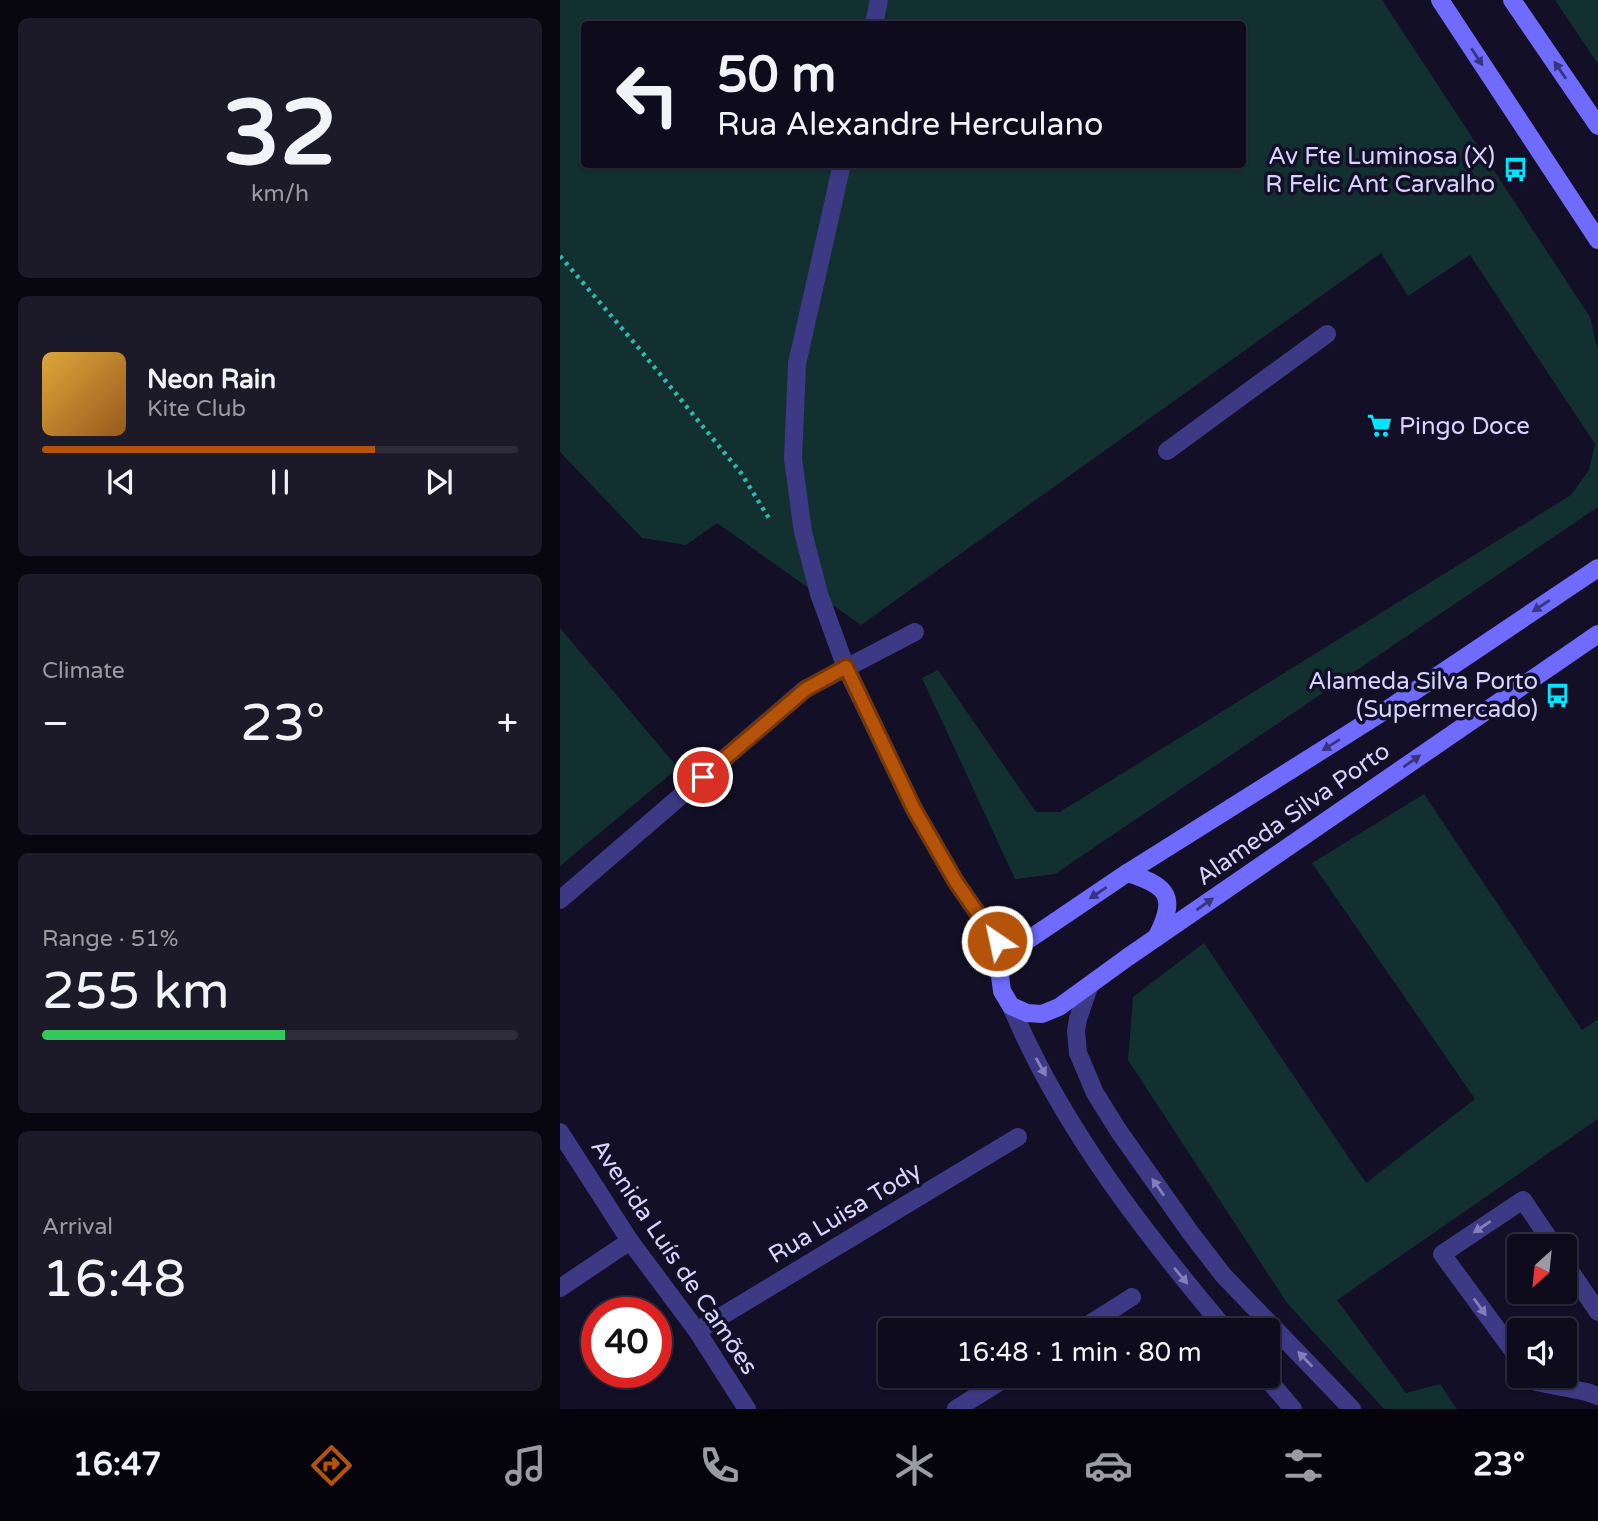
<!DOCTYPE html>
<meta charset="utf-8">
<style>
body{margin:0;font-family:"Varela Round",sans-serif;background:#1c1929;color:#f1f3f6;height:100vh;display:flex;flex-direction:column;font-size:26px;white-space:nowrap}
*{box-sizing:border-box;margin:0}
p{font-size:23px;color:#9b9ba3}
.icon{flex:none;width:38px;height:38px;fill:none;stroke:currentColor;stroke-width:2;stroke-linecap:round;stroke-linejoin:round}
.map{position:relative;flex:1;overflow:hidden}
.panel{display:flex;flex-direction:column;gap:18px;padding:18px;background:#08060f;width:560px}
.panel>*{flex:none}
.hud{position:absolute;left:21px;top:21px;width:665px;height:147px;border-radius:7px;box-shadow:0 2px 5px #0004,0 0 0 2px #2e2b3b;background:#0e0b1c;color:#f1f3f6;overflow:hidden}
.needle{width:46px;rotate:207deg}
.fabs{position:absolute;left:947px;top:1234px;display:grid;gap:14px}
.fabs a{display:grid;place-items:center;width:70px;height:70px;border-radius:7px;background:#0e0b1c;box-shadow:0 2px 5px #0004,0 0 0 2px #2e2b3b;font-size:35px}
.speed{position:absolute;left:21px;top:1297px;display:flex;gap:14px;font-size:35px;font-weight:700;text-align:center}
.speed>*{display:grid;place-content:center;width:91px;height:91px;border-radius:50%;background:#0e0b1c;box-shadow:0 2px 5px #0004,0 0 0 2px #2e2b3b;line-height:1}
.speed .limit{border:10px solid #d22;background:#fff;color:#111}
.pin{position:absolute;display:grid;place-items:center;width:60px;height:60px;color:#fff;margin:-30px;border:4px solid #fff;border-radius:50%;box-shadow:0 2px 7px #0007}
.me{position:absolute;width:77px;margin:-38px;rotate:326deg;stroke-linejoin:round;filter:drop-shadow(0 0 5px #0008)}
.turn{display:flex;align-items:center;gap:24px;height:147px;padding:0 21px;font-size:32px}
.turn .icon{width:91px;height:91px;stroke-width:2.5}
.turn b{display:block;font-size:49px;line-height:60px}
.big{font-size:52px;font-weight:600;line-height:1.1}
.panel .widget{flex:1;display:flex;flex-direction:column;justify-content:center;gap:10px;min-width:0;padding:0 24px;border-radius:10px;background:#1c1929}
.panel .dial{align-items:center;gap:0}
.dial b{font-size:91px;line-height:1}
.song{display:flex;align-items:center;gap:21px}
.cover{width:84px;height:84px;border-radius:10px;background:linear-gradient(135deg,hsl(40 70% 55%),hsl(30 70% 35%))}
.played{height:7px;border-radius:4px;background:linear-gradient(90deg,#b45309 70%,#2e2b3b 70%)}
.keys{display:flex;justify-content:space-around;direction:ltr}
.heat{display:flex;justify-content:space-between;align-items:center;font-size:38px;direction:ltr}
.charge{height:10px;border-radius:5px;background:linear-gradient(90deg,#34c759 51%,#2e2b3b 0)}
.trip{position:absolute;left:318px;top:1318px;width:402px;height:70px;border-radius:7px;background:#0e0b1c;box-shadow:0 2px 5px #0004,0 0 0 2px #2e2b3b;font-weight:600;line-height:70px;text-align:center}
.tabs{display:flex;height:112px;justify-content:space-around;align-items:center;background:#06040b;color:#9b9ba3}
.tabs .icon{width:49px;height:49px}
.tabs .on{color:#b45309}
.tabs b{font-size:32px;color:#f1f3f6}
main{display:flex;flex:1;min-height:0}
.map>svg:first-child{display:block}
.green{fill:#12302f;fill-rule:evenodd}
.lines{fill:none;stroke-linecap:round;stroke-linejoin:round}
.path{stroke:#2fb8b0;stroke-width:4.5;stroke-dasharray:3.5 5;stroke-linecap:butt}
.service{stroke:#3d3a85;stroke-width:18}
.minor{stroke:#3d3a85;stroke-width:18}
.tertiary{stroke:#3d3a85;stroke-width:18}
.secondary{stroke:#6f6bff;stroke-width:18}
.oneway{fill:#38347d}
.oneway2{fill:#837fbc}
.route-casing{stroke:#753606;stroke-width:18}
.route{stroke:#b45309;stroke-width:12}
.labels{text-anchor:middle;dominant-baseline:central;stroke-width:7;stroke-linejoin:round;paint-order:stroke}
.poi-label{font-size:24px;fill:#d9d4ff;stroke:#130f26;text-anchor:end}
.street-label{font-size:24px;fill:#d9d4ff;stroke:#130f26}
</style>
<main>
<section class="panel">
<div class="widget dial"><b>32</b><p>km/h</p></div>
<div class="widget">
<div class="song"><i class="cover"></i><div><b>Neon Rain</b><p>Kite Club</p></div></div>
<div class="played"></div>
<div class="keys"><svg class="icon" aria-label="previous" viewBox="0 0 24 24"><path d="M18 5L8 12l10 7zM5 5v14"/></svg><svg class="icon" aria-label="pause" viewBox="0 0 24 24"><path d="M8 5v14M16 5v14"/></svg><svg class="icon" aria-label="next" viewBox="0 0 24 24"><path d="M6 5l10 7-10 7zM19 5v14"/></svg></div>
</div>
<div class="widget"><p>Climate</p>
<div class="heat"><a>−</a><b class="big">23°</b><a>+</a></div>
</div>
<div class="widget"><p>Range · 51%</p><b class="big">255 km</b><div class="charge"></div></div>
<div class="widget"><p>Arrival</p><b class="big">16:48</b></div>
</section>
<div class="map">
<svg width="1038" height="1409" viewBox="0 0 1038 1409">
<rect width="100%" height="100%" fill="#130f26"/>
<g class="green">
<path d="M 0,0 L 822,0 L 1030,317 L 1038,350 L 1038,507 L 495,874 L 455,879 L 362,678 L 378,670 L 476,812 L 500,812 L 1011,495 L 1029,470 L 1035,444 L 910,255 L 848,296 L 821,253 L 301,625 L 157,523 L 126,545 L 82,538 L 0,452 ZM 24,24 L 682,24 L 682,164 L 24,164 Z"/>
<path d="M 995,0 L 1038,0 L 1038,64 Z"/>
<path d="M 0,628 L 118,768 L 0,866 Z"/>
<path d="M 864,794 L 1022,1030 L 1038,1019 L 1038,1119 L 777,1300 L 846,1393 L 880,1384 L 897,1409 L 824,1409 L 727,1303 L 568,1060 L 573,997 L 644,943 L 806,1183 L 915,1099 L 752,863 Z"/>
</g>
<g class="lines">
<path class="path" d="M 0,256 L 77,346 L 181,473 L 210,520"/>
<g class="service">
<path d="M 607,451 L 767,334"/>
<path d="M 286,668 L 355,632"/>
<path d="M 1004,1262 L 1038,1312"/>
<path d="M 959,1359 L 882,1254 L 963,1200 L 994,1246"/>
<path d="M 971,1376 L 976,1382 L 1027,1392 L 1038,1396"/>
</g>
<g class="minor">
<path d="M 0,900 L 245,689 L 286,668"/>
<path d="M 0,1132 L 70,1241 L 137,1331 L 187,1409"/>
<path d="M 0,1288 L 70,1241"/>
<path d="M 520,1330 L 572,1297"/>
<path d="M 137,1331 L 458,1137"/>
<path d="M 396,1409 L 449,1376"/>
</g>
<g class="tertiary">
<path d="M 314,24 L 319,0"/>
<path d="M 282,164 L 237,364 L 233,459 L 243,532 L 259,594 L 286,668 L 354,809 L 396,882 L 446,955"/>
<path d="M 529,987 L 518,1019 L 516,1031 L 518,1053 L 535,1093 L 558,1130 L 630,1232 L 663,1275 L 792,1409"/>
<path d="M 451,1006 C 501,1126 583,1231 666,1330"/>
<path d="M 705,1376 L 733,1409"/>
</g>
<g class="secondary">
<path d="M 880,0 L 1038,240"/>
<path d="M 952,0 L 1038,126"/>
<path d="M 1038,568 L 834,705 L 567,873 L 446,955 L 440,976 L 442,991 L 451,1006 L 467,1013 L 482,1014 L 499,1007 L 568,957 L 1038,634"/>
<path d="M 567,873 C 610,886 617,898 596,938"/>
</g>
</g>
<defs><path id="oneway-solid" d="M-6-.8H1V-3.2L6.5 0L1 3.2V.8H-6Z" transform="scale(1.75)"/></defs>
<g class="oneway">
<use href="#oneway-solid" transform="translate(917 57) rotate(57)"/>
<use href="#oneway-solid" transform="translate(1000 70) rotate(-124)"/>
<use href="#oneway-solid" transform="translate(981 606) rotate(146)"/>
<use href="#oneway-solid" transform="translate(771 745) rotate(148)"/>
<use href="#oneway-solid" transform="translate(852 761) rotate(-35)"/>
<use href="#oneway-solid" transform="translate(538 893) rotate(146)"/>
<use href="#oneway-solid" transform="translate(645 904) rotate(-35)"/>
</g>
<g class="oneway2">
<use href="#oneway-solid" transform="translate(481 1067) rotate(61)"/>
<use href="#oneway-solid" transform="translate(598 1187) rotate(-125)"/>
<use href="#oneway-solid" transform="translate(922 1227) rotate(146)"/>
<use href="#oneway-solid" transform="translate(621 1276) rotate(50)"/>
<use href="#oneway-solid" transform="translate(920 1307) rotate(54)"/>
<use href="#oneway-solid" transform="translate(745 1359) rotate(-134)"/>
</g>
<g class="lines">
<defs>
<path id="route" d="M 143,777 L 246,689 L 286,667 L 354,809 L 396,882 L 437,941"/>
</defs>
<use href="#route" class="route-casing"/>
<use href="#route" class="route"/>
</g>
<defs>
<symbol id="bus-bare" viewBox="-9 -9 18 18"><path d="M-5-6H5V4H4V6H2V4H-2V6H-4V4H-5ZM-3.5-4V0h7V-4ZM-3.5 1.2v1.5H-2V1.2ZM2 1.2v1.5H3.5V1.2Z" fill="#00e5ff" stroke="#130f26" stroke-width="2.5" paint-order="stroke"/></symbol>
<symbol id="supermarket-bare" viewBox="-9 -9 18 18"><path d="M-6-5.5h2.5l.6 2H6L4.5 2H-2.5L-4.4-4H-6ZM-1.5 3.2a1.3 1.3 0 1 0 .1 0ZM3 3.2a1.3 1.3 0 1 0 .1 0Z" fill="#00e5ff" stroke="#130f26" stroke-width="2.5" paint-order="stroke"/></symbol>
</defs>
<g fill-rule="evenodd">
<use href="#bus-bare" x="938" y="152" width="35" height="35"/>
<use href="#supermarket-bare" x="802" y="408" width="35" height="35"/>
<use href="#bus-bare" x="980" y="678" width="35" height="35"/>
</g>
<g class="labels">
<g class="poi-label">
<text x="935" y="156">Av Fte Luminosa (X)<tspan x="935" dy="28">R Felic Ant Carvalho</tspan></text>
<text x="839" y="426" text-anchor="start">Pingo Doce</text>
<text x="978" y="681">Alameda Silva Porto<tspan x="978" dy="28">(Supermercado)</tspan></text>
</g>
<g class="street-label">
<text transform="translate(733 814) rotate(-35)">Alameda Silva Porto</text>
<text transform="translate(285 1213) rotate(-31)">Rua Luisa Tody</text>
<text transform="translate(114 1257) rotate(56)">Avenida Luís de Camões</text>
</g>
</g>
</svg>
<div class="fabs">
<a><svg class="needle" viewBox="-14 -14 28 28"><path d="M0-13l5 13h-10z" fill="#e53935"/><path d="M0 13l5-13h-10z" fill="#9b9ba3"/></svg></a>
<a><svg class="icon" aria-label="sound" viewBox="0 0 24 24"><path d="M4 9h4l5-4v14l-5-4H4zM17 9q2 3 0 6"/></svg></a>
</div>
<div class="speed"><div class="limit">40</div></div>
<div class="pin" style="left:143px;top:777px;background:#d93025"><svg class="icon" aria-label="arrive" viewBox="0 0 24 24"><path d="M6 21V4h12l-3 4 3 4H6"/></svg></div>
<svg class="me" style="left:437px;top:941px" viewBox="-20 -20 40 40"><circle r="17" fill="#b45309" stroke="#fff" stroke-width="3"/><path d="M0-11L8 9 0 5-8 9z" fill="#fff"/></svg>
<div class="trip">16:48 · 1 min · 80 m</div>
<div class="hud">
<div class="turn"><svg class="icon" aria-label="left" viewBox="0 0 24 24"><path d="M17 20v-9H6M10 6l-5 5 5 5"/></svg><div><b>50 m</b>Rua Alexandre Herculano</div></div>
</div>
</div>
</main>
<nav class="tabs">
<b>16:47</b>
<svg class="icon on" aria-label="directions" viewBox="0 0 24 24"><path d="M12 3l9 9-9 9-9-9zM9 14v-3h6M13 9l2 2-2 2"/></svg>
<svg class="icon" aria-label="music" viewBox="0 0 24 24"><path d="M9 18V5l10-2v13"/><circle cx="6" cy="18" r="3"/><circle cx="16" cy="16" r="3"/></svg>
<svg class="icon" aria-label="phone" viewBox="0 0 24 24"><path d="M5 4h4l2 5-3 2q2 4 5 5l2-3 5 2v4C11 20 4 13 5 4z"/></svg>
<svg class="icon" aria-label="climate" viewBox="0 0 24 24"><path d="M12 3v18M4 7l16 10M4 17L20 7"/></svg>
<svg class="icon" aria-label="car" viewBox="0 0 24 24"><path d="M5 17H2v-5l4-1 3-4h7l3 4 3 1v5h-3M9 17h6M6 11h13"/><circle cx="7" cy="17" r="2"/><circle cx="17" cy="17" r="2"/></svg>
<svg class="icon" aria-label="filters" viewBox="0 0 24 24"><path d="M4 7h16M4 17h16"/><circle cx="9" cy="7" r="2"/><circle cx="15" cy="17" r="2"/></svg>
<b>23°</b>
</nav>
